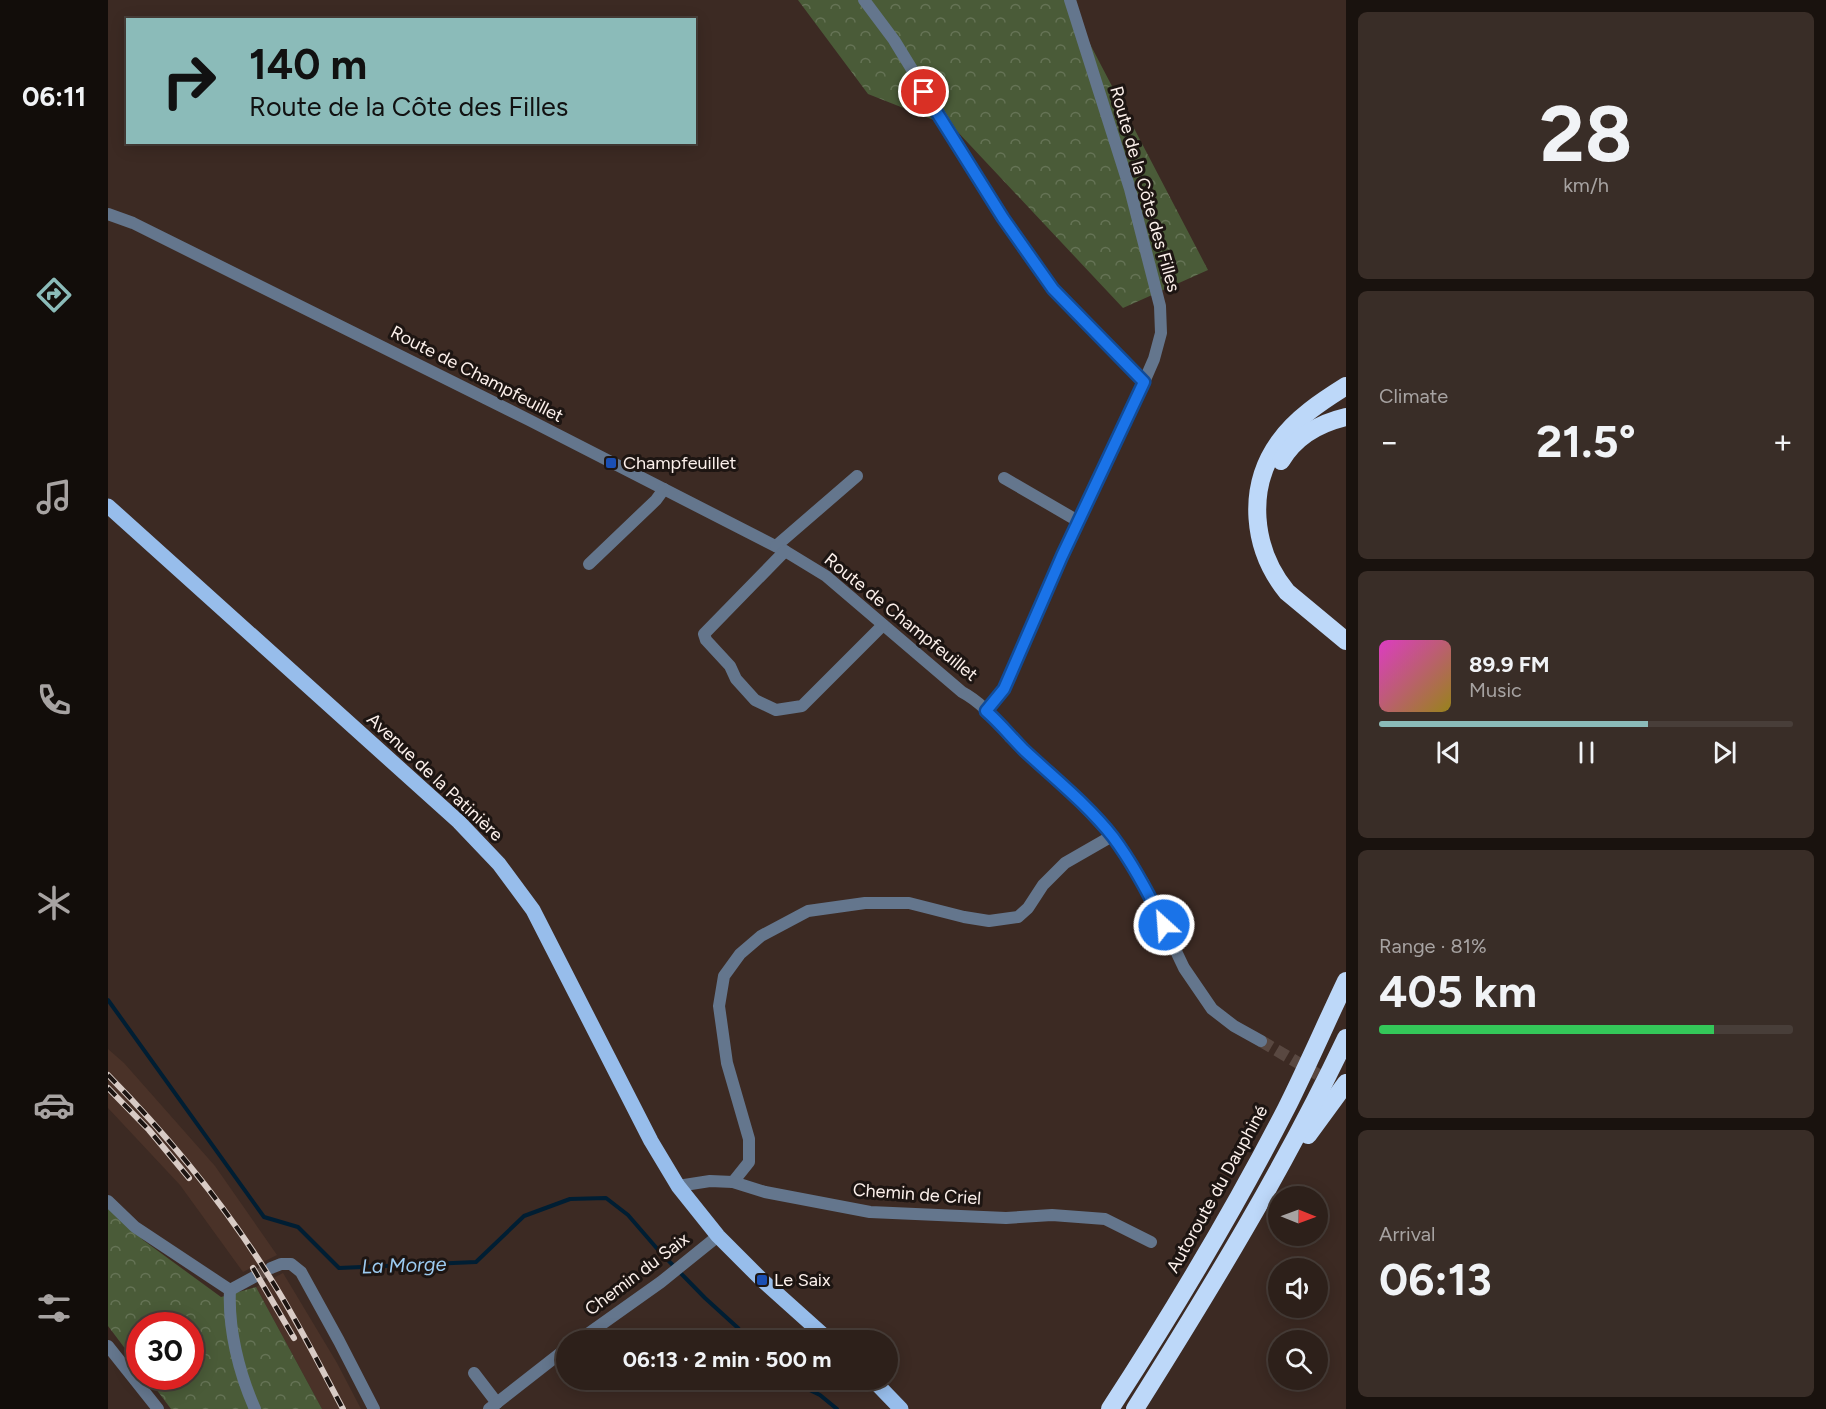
<!DOCTYPE html>
<meta charset="utf-8">
<style>
body{margin:0;font-family:Figtree,sans-serif;background:#392d27;color:#f1f3f6;height:100vh;display:flex;flex-direction:column;font-size:22px;white-space:nowrap}
*{box-sizing:border-box;margin:0}
p{font-size:20px;color:#a7a3a2}
.icon{flex:none;width:33px;height:33px;fill:none;stroke:currentColor;stroke-width:2;stroke-linecap:round;stroke-linejoin:round}
.map{position:relative;flex:1;overflow:hidden}
.sheet{display:flex;flex-direction:column;gap:12px;padding:12px;background:#19120e;width:480px}
.sheet>*{flex:none}
.top-card{position:absolute;left:18px;top:18px;width:570px;height:126px;border-radius:0px;box-shadow:0 3px 15px #0003,0 0 0 2px #483e39;background:#8bbbb9;color:#111;overflow:hidden}
.needle{width:39px;rotate:91deg}
.controls{position:absolute;left:1160px;top:1186px;display:grid;gap:12px}
.controls a{display:grid;place-items:center;width:60px;height:60px;border-radius:50%;background:#2d201a;box-shadow:0 3px 15px #0003,0 0 0 2px #483e39;font-size:30px}
.speed{position:absolute;left:18px;top:1312px;display:flex;gap:12px;font-size:30px;font-weight:700;text-align:center}
.speed>*{display:grid;place-content:center;width:78px;height:78px;border-radius:50%;background:#2d201a;box-shadow:0 3px 15px #0003,0 0 0 2px #483e39;line-height:1}
.speed .limit{border:9px solid #d22;background:#fff;color:#111}
.pin{position:absolute;display:grid;place-items:center;width:51px;height:51px;color:#fff;margin:-26px;border:3px solid #fff;border-radius:50%;box-shadow:0 2px 6px #0007}
.me{position:absolute;width:66px;margin:-33px;rotate:334deg;stroke-linejoin:round;filter:drop-shadow(0 0 4px #0008)}
.turn{display:flex;align-items:center;gap:21px;height:126px;padding:0 24px;font-size:27px}
.turn .icon{width:78px;height:78px;stroke-width:2.5}
.turn b{display:block;font-size:42px;line-height:51px}
.big{font-size:45px;font-weight:700;line-height:1.1}
.sheet .tile{flex:1;display:flex;flex-direction:column;justify-content:center;gap:9px;min-width:0;padding:0 21px;border-radius:9px;background:#392d27}
.sheet .dial{align-items:center;gap:0}
.dial b{font-size:78px;line-height:1}
.song{display:flex;align-items:center;gap:18px}
.cover{width:72px;height:72px;border-radius:9px;background:linear-gradient(135deg,hsl(310 70% 55%),hsl(50 70% 35%))}
.played{height:6px;border-radius:3px;background:linear-gradient(90deg,#8bbbb9 65%,#483e39 65%)}
.keys{display:flex;justify-content:space-around;direction:ltr}
.heat{display:flex;justify-content:space-between;align-items:center;font-size:33px;direction:ltr}
.charge{height:9px;border-radius:4px;background:linear-gradient(90deg,#34c759 81%,#483e39 0)}
.trip{position:absolute;left:448px;top:1330px;width:342px;height:60px;border-radius:30px;background:#2d201a;box-shadow:0 3px 15px #0003,0 0 0 2px #483e39;font-weight:700;line-height:60px;text-align:center}
main{display:flex;flex:1;min-height:0}
.tab-bar{display:flex;flex-direction:column;width:108px;justify-content:space-around;align-items:center;background:#120d0a;color:#a7a3a2}
.tab-bar .icon{width:42px;height:42px}
.tab-bar .selected{color:#8bbbb9}
.tab-bar b{font-size:27px;color:#f1f3f6}
.map>svg:first-child{display:block}
.built{fill:#4a3228}
.forest{fill:url(#forest-crowns)}
.lines{fill:none;stroke-linecap:round;stroke-linejoin:round}
.stream{stroke:#001e33;stroke-width:4}
.minor-tunnel{stroke:#594841;stroke-width:12;stroke-dasharray:12 6;stroke-linecap:butt}
.minor{stroke:#64768d;stroke-width:12}
.primary{stroke:#97bdeb;stroke-width:15}
.motorway{stroke:#bdd8f9;stroke-width:18}
.rail-casing{stroke:#d8cbc5;stroke-width:6}
.rail{stroke:#1d1512;stroke-width:4;stroke-dasharray:11;stroke-linecap:butt}
.route-casing{stroke:#114b97;stroke-width:15}
.route{stroke:#1a73e8;stroke-width:10}
.transit-dot{fill:#1a4fb4;stroke:#1d1512;stroke-width:2}
.labels{text-anchor:middle;dominant-baseline:central;stroke-width:6;stroke-linejoin:round;paint-order:stroke}
.street-label{font-size:18px;fill:#fcf0eb;stroke:#1d1512}
.poi-label{font-size:18px;fill:#fcf0eb;stroke:#1d1512;text-anchor:start}
.water-label{font-size:20px;font-style:italic;fill:#9ccbf1;stroke:#1d1512}
</style>
<main>
<nav class="tab-bar">
<b>06:11</b>
<svg class="icon selected" aria-label="directions" viewBox="0 0 24 24"><path d="M12 3l9 9-9 9-9-9zM9 14v-3h6M13 9l2 2-2 2"/></svg>
<svg class="icon" aria-label="music" viewBox="0 0 24 24"><path d="M9 18V5l10-2v13"/><circle cx="6" cy="18" r="3"/><circle cx="16" cy="16" r="3"/></svg>
<svg class="icon" aria-label="phone" viewBox="0 0 24 24"><path d="M5 4h4l2 5-3 2q2 4 5 5l2-3 5 2v4C11 20 4 13 5 4z"/></svg>
<svg class="icon" aria-label="climate" viewBox="0 0 24 24"><path d="M12 3v18M4 7l16 10M4 17L20 7"/></svg>
<svg class="icon" aria-label="car" viewBox="0 0 24 24"><path d="M5 17H2v-5l4-1 3-4h7l3 4 3 1v5h-3M9 17h6M6 11h13"/><circle cx="7" cy="17" r="2"/><circle cx="17" cy="17" r="2"/></svg>
<svg class="icon" aria-label="filters" viewBox="0 0 24 24"><path d="M4 7h16M4 17h16"/><circle cx="9" cy="7" r="2"/><circle cx="15" cy="17" r="2"/></svg>
</nav>
<div class="map">
<svg width="1238" height="1409" viewBox="0 0 1238 1409">
<defs>
<pattern id="forest-crowns" width="20" height="18" patternUnits="userSpaceOnUse" patternTransform="scale(1.5)"><rect width="20" height="18" fill="#4a5b38"/><path d="M2 6a3 3 0 1 1 6 0M12 15a3 3 0 1 1 6 0" fill="none" stroke="#657355"/></pattern>
</defs>
<rect width="100%" height="100%" fill="#3c2a23"/>
<g class="built">
<path d="M 0,1049 L 16,1063 L 107,1166 L 169,1255 L 135,1272 L 72,1185 L 0,1108 Z"/>
<path d="M 175,1273 L 229,1363 L 253,1409 L 214,1409 L 148,1287 Z"/>
</g>
<g class="forest">
<path d="M 690,0 L 959,0 L 1100,270 L 1015,308 L 846,128 L 760,94 Z"/>
<path d="M 0,1202 L 35,1240 L 113,1297 L 148,1287 L 214,1409 L 63,1409 L 39,1377 L 82,1377 L 82,1326 L 32,1326 L 31,1367 L 0,1326 Z"/>
</g>
<g class="lines">
<g class="stream">
<path d="M 0,1000 L 156,1217 L 190,1227 L 231,1268 L 368,1262 L 416,1216 L 462,1199 L 498,1198 L 520,1215 L 552,1252 L 597,1298 L 630,1328 L 640,1341"/>
<path d="M 681,1380 L 712,1395 L 729,1409"/>
</g>
<g class="minor-tunnel">
<path d="M 1153,1041 L 1238,1091"/>
<path d="M 146,1277 L 163,1268"/>
</g>
<g class="minor">
<path d="M 756,0 L 786,40 L 895,218 L 946,289 L 1036,382"/>
<path d="M 0,214 L 25,223 L 421,420 L 677,551 L 718,576 L 854,692 C 873,702 889,720 902,737 L 970,800 L 1004,836 L 1035,882 L 1076,968 L 1104,1009 L 1126,1026 L 1153,1041"/>
<path d="M 896,478 L 970,521"/>
<path d="M 668,546 L 749,476"/>
<path d="M 677,551 L 596,634 L 598,640 L 622,666 L 628,679 L 647,700 L 668,710 L 694,706 L 775,625"/>
<path d="M 481,564 L 548,500 L 556,489"/>
<path d="M 878,711 L 896,689 L 954,556 L 1036,382 L 1046,359 L 1053,333 L 1052,306 L 1022,189 L 962,0"/>
<path d="M 625,1182 L 641,1162 L 641,1139 L 619,1063 L 611,1006 L 616,976 L 632,954 L 653,936 L 700,911 L 757,903 L 801,903 L 856,917 L 881,921 L 910,917 L 920,908 L 935,885 L 957,863 L 1004,836"/>
<path d="M 570,1186 L 602,1181 L 625,1182 L 657,1192 L 762,1212 L 898,1218 L 944,1215 L 997,1219 L 1043,1242"/>
<path d="M 0,1201 L 27,1227 L 122,1290 L 146,1277"/>
<path d="M 163,1268 L 173,1264 L 183,1264 L 193,1272 L 231,1341 L 266,1409"/>
<path d="M 122,1290 C 120,1329 131,1373 147,1409"/>
<path d="M 470,1341 L 553,1282 L 610,1236"/>
<path d="M 0,1346 L 50,1409"/>
<path d="M 366,1373 L 389,1403"/>
<path d="M 381,1409 L 459,1348"/>
</g>
<g class="primary">
<path d="M 0,506 L 351,822 L 391,864 L 425,910 L 543,1141 L 570,1186 L 610,1236 L 654,1280 L 722,1341"/>
<path d="M 765,1380 L 793,1409"/>
</g>
<g class="motorway">
<path d="M 1238,386 C 1214,401 1188,418 1171,442 C 1138,488 1144,549 1179,592 L 1238,641"/>
<path d="M 1173,461 C 1187,437 1212,423 1238,417"/>
<path d="M 1200,1135 L 1238,1083"/>
<path d="M 1002,1409 C 1065,1312 1125,1212 1178,1109 C 1199,1067 1218,1023 1238,981"/>
<path d="M 1027,1409 C 1103,1288 1177,1167 1238,1038"/>
</g>
<defs>
<g id="rail">
<path d="M 0,1075 C 62,1138 118,1206 164,1281 C 190,1322 212,1366 235,1409"/>
<path d="M 0,1088 L 41,1130 L 81,1178"/>
<path d="M 145,1268 L 186,1338"/>
</g>
</defs>
<use href="#rail" class="rail-casing"/>
<use href="#rail" class="rail"/>
</g>
<g class="lines">
<defs>
<path id="route" d="M 816,92 L 895,218 L 945,289 L 1036,382 L 954,556 L 896,689 L 878,711 C 892,723 903,737 916,750 C 946,778 980,805 1005,837 C 1026,865 1041,894 1056,925"/>
</defs>
<use href="#route" class="route-casing"/>
<use href="#route" class="route"/>
</g>
<g class="transit-dot">
<rect x="497" y="457" width="12" height="12" rx="3"/>
<rect x="648" y="1274" width="12" height="12" rx="3"/>
</g>
<g class="labels">
<g class="street-label">
<text transform="translate(1037 189) rotate(74)">Route de la Côte des Filles</text>
<text transform="translate(369 374) rotate(27)">Route de Champfeuillet</text>
<text transform="translate(793 617) rotate(39)">Route de Champfeuillet</text>
<text transform="translate(327 777) rotate(43)">Avenue de la Patinière</text>
<text transform="translate(1109 1189) rotate(-61)">Autoroute du Dauphiné</text>
<text transform="translate(809 1194) rotate(4)">Chemin de Criel</text>
<text transform="translate(529 1274) rotate(-37)">Chemin du Saix</text>
</g>
<g class="poi-label">
<text x="515" y="463">Champfeuillet</text>
<text x="666" y="1280">Le Saix</text>
</g>
<g class="water-label">
<text transform="translate(296 1265) rotate(-2)">La Morge</text>
</g>
</g>
</svg>
<div class="controls">
<a><svg class="needle" viewBox="-14 -14 28 28"><path d="M0-13l5 13h-10z" fill="#e53935"/><path d="M0 13l5-13h-10z" fill="#a7a3a2"/></svg></a>
<a><svg class="icon" aria-label="sound" viewBox="0 0 24 24"><path d="M4 9h4l5-4v14l-5-4H4zM17 9q2 3 0 6"/></svg></a>
<a><svg class="icon" aria-label="search" viewBox="0 0 24 24"><circle cx="10" cy="10" r="6"/><path d="M15 15l6 6"/></svg></a>
</div>
<div class="speed"><div class="limit">30</div></div>
<div class="pin" style="left:816px;top:92px;background:#d93025"><svg class="icon" aria-label="arrive" viewBox="0 0 24 24"><path d="M6 21V4h12l-3 4 3 4H6"/></svg></div>
<svg class="me" style="left:1056px;top:925px" viewBox="-20 -20 40 40"><circle r="17" fill="#1a73e8" stroke="#fff" stroke-width="3"/><path d="M0-11L8 9 0 5-8 9z" fill="#fff"/></svg>
<div class="trip">06:13 · 2 min · 500 m</div>
<div class="top-card">
<div class="turn"><svg class="icon" aria-label="right" viewBox="0 0 24 24"><path d="M7 20v-9h11M14 6l5 5-5 5"/></svg><div><b>140 m</b>Route de la Côte des Filles</div></div>
</div>
</div>
<section class="sheet">
<div class="tile dial"><b>28</b><p>km/h</p></div>
<div class="tile"><p>Climate</p>
<div class="heat"><a>−</a><b class="big">21.5°</b><a>+</a></div>
</div>
<div class="tile">
<div class="song"><i class="cover"></i><div><b>89.9 FM</b><p>Music</p></div></div>
<div class="played"></div>
<div class="keys"><svg class="icon" aria-label="previous" viewBox="0 0 24 24"><path d="M18 5L8 12l10 7zM5 5v14"/></svg><svg class="icon" aria-label="pause" viewBox="0 0 24 24"><path d="M8 5v14M16 5v14"/></svg><svg class="icon" aria-label="next" viewBox="0 0 24 24"><path d="M6 5l10 7-10 7zM19 5v14"/></svg></div>
</div>
<div class="tile"><p>Range · 81%</p><b class="big">405 km</b><div class="charge"></div></div>
<div class="tile"><p>Arrival</p><b class="big">06:13</b></div>
</section>
</main>
